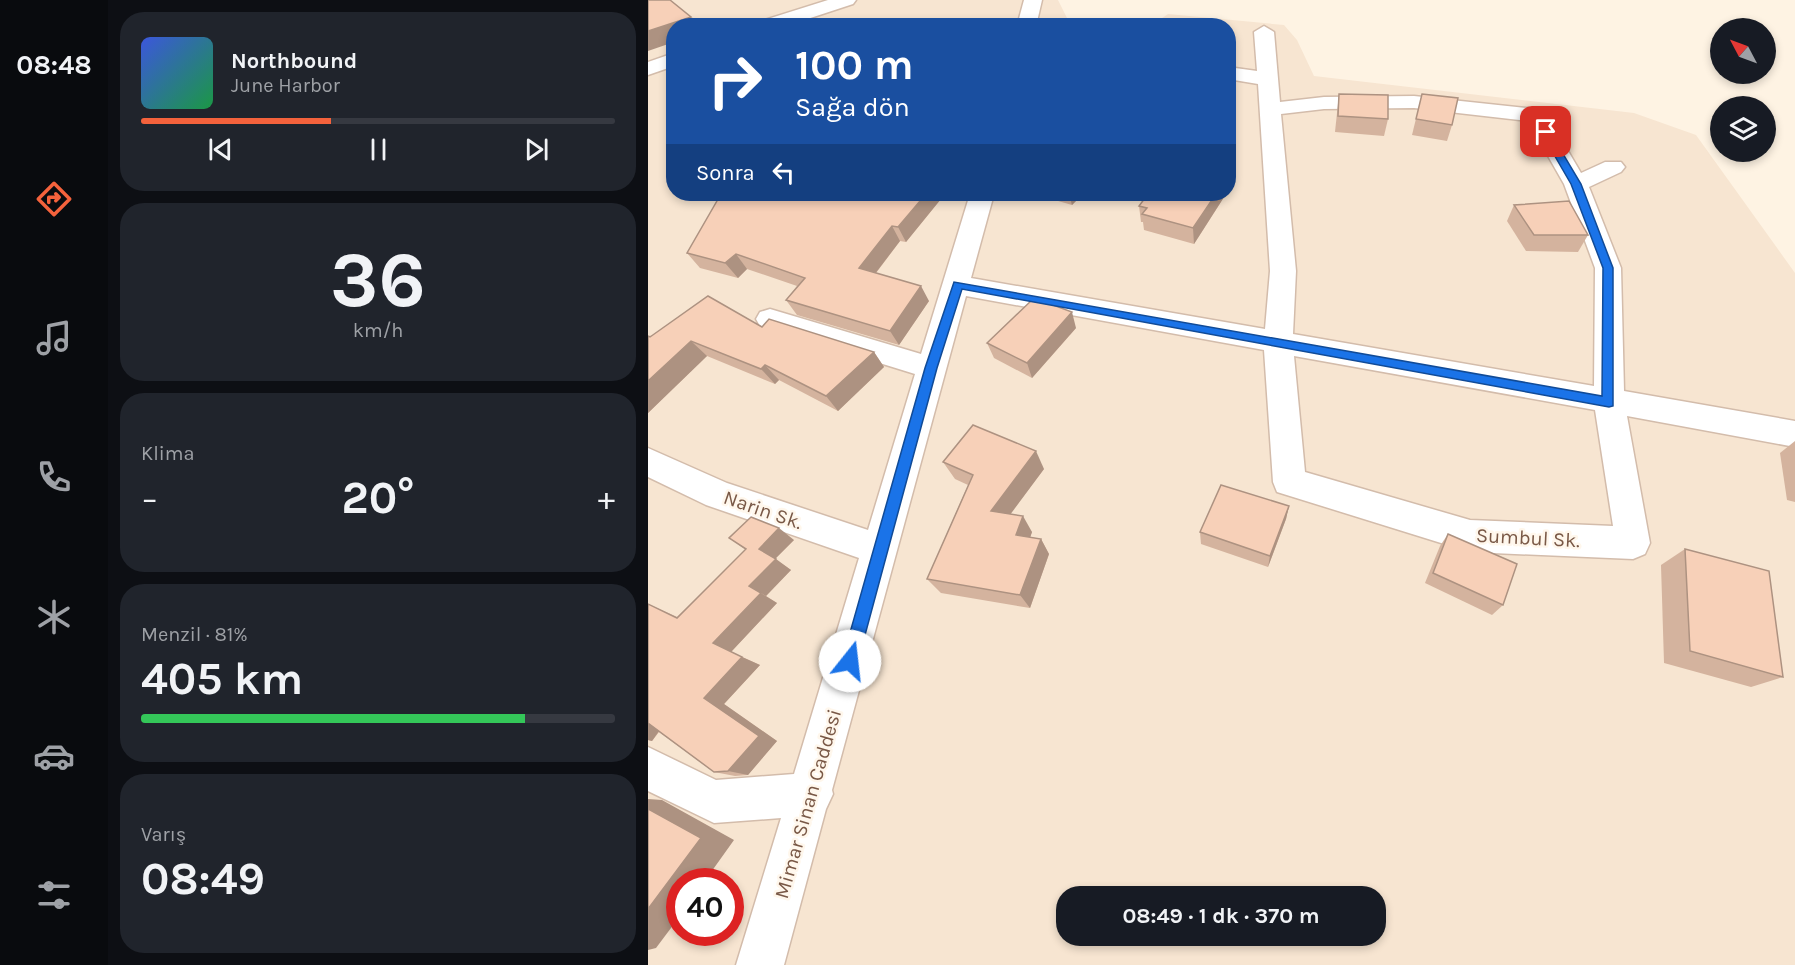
<!DOCTYPE html>
<html lang="tr">
<meta charset="utf-8">
<style>
body{margin:0;font-family:Karla,sans-serif;background:#20242c;color:#f1f3f6;height:100vh;display:flex;flex-direction:column;font-size:22px;white-space:nowrap}
*{box-sizing:border-box;margin:0}
p{font-size:20px;color:#9ea1a6}
.icon{flex:none;width:33px;height:33px;fill:none;stroke:currentColor;stroke-width:2;stroke-linecap:round;stroke-linejoin:round}
.map{position:relative;flex:1;overflow:hidden}
.drawer{display:flex;flex-direction:column;gap:12px;padding:12px;background:#0d0f14;width:540px}
.drawer>*{flex:none}
.guide{position:absolute;left:18px;top:18px;width:570px;height:183px;border-radius:24px;box-shadow:0 3px 9px #0003;background:#1a4fa0;color:#fff;overflow:hidden}
.needle{width:39px;rotate:311deg}
.controls{position:absolute;left:1062px;top:18px;display:grid;gap:12px}
.controls a{display:grid;place-items:center;width:66px;height:66px;border-radius:50%;background:#171b24;box-shadow:0 3px 9px #0003;font-size:30px}
.speed{position:absolute;left:18px;top:868px;display:flex;gap:12px;font-size:30px;font-weight:700;text-align:center}
.speed>*{display:grid;place-content:center;width:78px;height:78px;border-radius:50%;background:#171b24;box-shadow:0 3px 9px #0003;line-height:1}
.speed .limit{border:9px solid #d22;background:#fff;color:#111}
.pin{position:absolute;display:grid;place-items:center;width:51px;height:51px;color:#fff;margin:-26px;border-radius:12px;box-shadow:0 3px 9px #0006}
.me{position:absolute;width:66px;margin:-33px;rotate:16deg;stroke-linejoin:round;filter:drop-shadow(0 0 4px #0008)}
.turn{display:flex;align-items:center;gap:21px;height:126px;padding:0 30px;font-size:27px}
.turn .icon{width:78px;height:78px;stroke-width:2.5}
.turn b{display:block;font-size:42px;line-height:51px}
.then{display:flex;align-items:center;height:57px;padding:0 30px;background:#0003;gap:12px;font-size:22px}
.big{font-size:45px;font-weight:700;line-height:1.1}
.drawer .tile{flex:1;display:flex;flex-direction:column;justify-content:center;gap:9px;min-width:0;padding:0 21px;border-radius:24px;background:#20242c}
.drawer .dial{align-items:center;gap:0}
.dial b{font-size:78px;line-height:1}
.song{display:flex;align-items:center;gap:18px}
.cover{width:72px;height:72px;border-radius:9px;background:linear-gradient(135deg,hsl(230 70% 55%),hsl(140 70% 35%))}
.played{height:6px;border-radius:3px;background:linear-gradient(90deg,#f4623c 40%,#363941 40%)}
.keys{display:flex;justify-content:space-around;direction:ltr}
.heat{display:flex;justify-content:space-between;align-items:center;font-size:33px;direction:ltr}
.charge{height:9px;border-radius:4px;background:linear-gradient(90deg,#34c759 81%,#363941 0)}
.trip{position:absolute;left:408px;top:886px;width:330px;height:60px;border-radius:24px;background:#171b24;box-shadow:0 3px 9px #0003;font-weight:700;line-height:60px;text-align:center}
main{display:flex;flex:1;min-height:0}
.tab-bar{display:flex;flex-direction:column;width:108px;justify-content:space-around;align-items:center;background:#090b0e;color:#9ea1a6}
.tab-bar .icon{width:42px;height:42px}
.tab-bar .on{color:#f4623c}
.tab-bar b{font-size:27px;color:#f1f3f6}
.map>svg:first-child{display:block}
.residential{fill:#f7e5d1;fill-rule:evenodd}
.lines{fill:none;stroke-linecap:round;stroke-linejoin:round}
.minor-casing{stroke:#d3bcab;stroke-width:3}
.minor{fill:#fff;fill-rule:evenodd}
.wall{fill:#d4b39e}
.shaded-wall{fill:#ad9281}
.building{fill:#f7d0b8;stroke:#ad9281;stroke-width:1.5}
.route{fill:#1a73e8;stroke:#114b97;stroke-width:1.5}
.labels{text-anchor:middle;dominant-baseline:central;stroke-width:5;stroke-linejoin:round;paint-order:stroke}
.street-label{font-size:20px;fill:#795846;stroke:#fff7ec}
</style>
<main>
<nav class="tab-bar">
<b>08:48</b>
<svg class="icon on" aria-label="directions" viewBox="0 0 24 24"><path d="M12 3l9 9-9 9-9-9zM9 14v-3h6M13 9l2 2-2 2"/></svg>
<svg class="icon" aria-label="music" viewBox="0 0 24 24"><path d="M9 18V5l10-2v13"/><circle cx="6" cy="18" r="3"/><circle cx="16" cy="16" r="3"/></svg>
<svg class="icon" aria-label="phone" viewBox="0 0 24 24"><path d="M5 4h4l2 5-3 2q2 4 5 5l2-3 5 2v4C11 20 4 13 5 4z"/></svg>
<svg class="icon" aria-label="climate" viewBox="0 0 24 24"><path d="M12 3v18M4 7l16 10M4 17L20 7"/></svg>
<svg class="icon" aria-label="car" viewBox="0 0 24 24"><path d="M5 17H2v-5l4-1 3-4h7l3 4 3 1v5h-3M9 17h6M6 11h13"/><circle cx="7" cy="17" r="2"/><circle cx="17" cy="17" r="2"/></svg>
<svg class="icon" aria-label="filters" viewBox="0 0 24 24"><path d="M4 7h16M4 17h16"/><circle cx="9" cy="7" r="2"/><circle cx="15" cy="17" r="2"/></svg>
</nav>
<section class="drawer">
<div class="tile">
<div class="song"><i class="cover"></i><div><b>Northbound</b><p>June Harbor</p></div></div>
<div class="played"></div>
<div class="keys"><svg class="icon" aria-label="previous" viewBox="0 0 24 24"><path d="M18 5L8 12l10 7zM5 5v14"/></svg><svg class="icon" aria-label="pause" viewBox="0 0 24 24"><path d="M8 5v14M16 5v14"/></svg><svg class="icon" aria-label="next" viewBox="0 0 24 24"><path d="M6 5l10 7-10 7zM19 5v14"/></svg></div>
</div>
<div class="tile dial"><b>36</b><p>km/h</p></div>
<div class="tile"><p>Klima</p>
<div class="heat"><a>−</a><b class="big">20°</b><a>+</a></div>
</div>
<div class="tile"><p>Menzil · 81%</p><b class="big">405 km</b><div class="charge"></div></div>
<div class="tile"><p>Varış</p><b class="big">08:49</b></div>
</section>
<div class="map">
<svg width="1147" height="965" viewBox="0 0 1147 965">
<rect width="100%" height="100%" fill="#fef3e3"/>
<path class="residential" d="M 0,0 L 410,0 L 420,20 L 443,25 L 26,26 L 26,194 L 580,194 L 580,26 L 504,25 L 520,14 L 636,25 L 649,40 L 666,76 L 986,113 L 1048,135 L 1147,273 L 1147,965 L 0,965 ZM 32,882 L 82,882 L 82,933 L 32,933 ZM 418,897 L 728,897 L 728,936 L 418,936 Z"/>
<g class="lines">
<defs>
<g id="minor">
<path d="M 180,0 L 208,0 L 205,4 L 138,26 L 108,26 L 110,22 Z"/>
<path d="M 376,0 L 394,0 L 388,26 L 369,26 Z"/>
<path d="M 616,26 L 626,32 L 632,102 L 676,97 L 766,96 L 888,109 L 896,110 L 933,173 L 957,162 L 973,162 L 977,167 L 973,172 L 941,187 L 973,268 L 976,391 L 1147,421 L 1147,447 L 979,416 L 1002,543 L 997,554 L 985,559 L 822,552 L 629,492 L 625,482 L 616,350 L 318,296 L 184,790 L 185,794 L 178,809 L 136,965 L 88,965 L 133,818 L 66,823 L 0,791 L 0,747 L 68,780 L 146,774 L 211,558 L 58,505 L 0,477 L 0,448 L 79,483 L 220,530 L 267,374 L 112,326 L 108,319 L 112,312 L 122,309 L 273,354 L 322,194 L 346,194 L 323,278 L 617,329 L 622,271 L 610,84 L 580,79 L 580,67 L 609,71 L 606,32 ZM 766,108 L 880,121 L 916,184 L 947,268 L 946,386 L 645,334 L 648,271 L 633,114 L 676,109 ZM 646,356 L 947,410 L 965,526 L 822,520 L 657,472 Z"/>
<path d="M 26,53 L 26,66 L 0,75 L 0,62 Z"/>
</g>
</defs>
<use href="#minor" class="minor-casing"/>
<use href="#minor" class="minor"/>
</g>
<g class="wall">
<path d="M 691,94 L 740,119 L 736,136 L 687,132 Z"/>
<path d="M 774,94 L 804,125 L 799,141 L 764,135 Z"/>
<path d="M 297,194 L 258,242 L 252,241 L 228,273 L 281,301 L 251,345 L 149,315 L 138,300 L 149,286 L 99,269 L 90,278 L 52,268 L 39,253 Z"/>
<path d="M 386,194 L 435,194 L 424,205 Z"/>
<path d="M 578,194 L 546,244 L 496,230 L 495,222 L 493,222 L 491,206 Z"/>
<path d="M 866,205 L 940,235 L 930,252 L 878,251 L 859,221 Z"/>
<path d="M 114,327 L 226,352 L 236,367 L 190,411 L 131,380 L 127,384 L 59,356 L 0,413 L 0,336 Z"/>
<path d="M 428,328 L 384,378 L 346,358 L 339,343 Z"/>
<path d="M 1147,441 L 1147,502 L 1139,500 L 1132,453 Z"/>
<path d="M 295,462 L 396,469 L 362,514 L 384,532 L 382,537 L 393,539 L 401,554 L 382,608 L 293,593 L 279,579 L 320,485 L 307,479 Z"/>
<path d="M 641,506 L 638,519 L 620,567 L 553,544 L 552,532 Z"/>
<path d="M 800,534 L 855,605 L 844,615 L 777,583 L 792,546 Z"/>
<path d="M 81,538 L 146,540 L 127,559 L 143,570 L 118,596 L 129,603 L 83,652 L 112,665 L 76,704 L 129,741 L 100,775 L 87,776 L 66,772 L 11,732 L 4,741 L 0,740 L 0,604 L 29,617 L 98,550 Z"/>
<path d="M 1037,549 L 1135,677 L 1103,687 L 1016,663 L 1013,565 Z"/>
</g>
<g class="shaded-wall">
<path d="M 43,17 L 48,26 L 26,26 L 26,42 L 0,51 L 0,31 Z"/>
<path d="M 584,168 L 584,184 L 580,190 L 580,174 Z"/>
<path d="M 278,194 L 297,194 L 258,242 L 250,227 Z"/>
<path d="M 421,194 L 435,194 L 424,205 Z"/>
<path d="M 568,194 L 578,194 L 546,244 L 545,228 Z"/>
<path d="M 244,226 L 252,241 L 220,283 L 211,268 Z"/>
<path d="M 88,254 L 99,269 L 90,278 L 77,263 Z"/>
<path d="M 273,286 L 281,301 L 251,345 L 242,331 Z"/>
<path d="M 424,312 L 428,328 L 384,378 L 379,363 Z"/>
<path d="M 43,341 L 59,356 L 0,413 L 0,381 Z"/>
<path d="M 226,352 L 236,367 L 190,411 L 178,396 Z"/>
<path d="M 117,365 L 131,380 L 127,384 L 113,369 Z"/>
<path d="M 388,451 L 396,469 L 353,527 L 343,511 Z"/>
<path d="M 641,506 L 638,519 L 620,567 L 622,556 Z"/>
<path d="M 375,516 L 384,532 L 378,550 L 368,535 Z"/>
<path d="M 131,528 L 146,540 L 126,560 L 111,549 Z"/>
<path d="M 393,539 L 401,554 L 382,608 L 372,595 Z"/>
<path d="M 128,559 L 143,570 L 118,596 L 101,586 Z"/>
<path d="M 113,593 L 129,603 L 83,652 L 112,665 L 76,704 L 129,741 L 100,775 L 80,771 L 56,698 L 65,643 Z"/>
<path d="M 0,720 L 16,724 L 4,741 L 0,740 Z"/>
<path d="M 0,799 L 14,800 L 86,840 L 56,882 L 32,882 L 32,916 L 8,948 L 0,950 Z"/>
</g>
<g class="building">
<path d="M 0,0 L 22,0 L 43,17 L 0,31 Z"/>
<path d="M 691,94 L 740,95 L 740,119 L 690,116 Z"/>
<path d="M 774,94 L 810,98 L 804,125 L 768,119 Z"/>
<path d="M 580,143 L 583,143 L 584,168 L 580,174 Z"/>
<path d="M 73,194 L 278,194 L 250,227 L 244,226 L 211,268 L 273,286 L 242,331 L 138,300 L 157,278 L 88,254 L 77,263 L 39,253 Z"/>
<path d="M 500,194 L 568,194 L 545,228 L 494,214 L 499,208 L 491,206 Z"/>
<path d="M 921,201 L 940,235 L 886,235 L 866,205 Z"/>
<path d="M 60,296 L 114,327 L 121,319 L 226,352 L 178,396 L 117,365 L 113,369 L 43,341 L 0,381 L 0,336 L 2,337 Z"/>
<path d="M 386,298 L 424,312 L 379,363 L 339,343 Z"/>
<path d="M 325,425 L 388,451 L 343,511 L 375,516 L 368,535 L 393,539 L 372,595 L 279,579 L 325,475 L 295,462 Z"/>
<path d="M 573,485 L 641,506 L 622,556 L 552,532 Z"/>
<path d="M 103,517 L 131,528 L 111,549 L 128,559 L 101,586 L 113,593 L 65,643 L 94,657 L 56,698 L 111,736 L 80,771 L 66,772 L 0,723 L 0,604 L 29,618 L 98,549 L 81,538 Z"/>
<path d="M 800,534 L 869,564 L 855,605 L 785,573 Z"/>
<path d="M 1037,549 L 1121,571 L 1135,677 L 1042,651 Z"/>
<path d="M 0,809 L 53,838 L 0,909 Z"/>
</g>
<path class="route" d="M 898,130 L 902,132 L 933,184 L 965,268 L 965,406 L 961,407 L 314,289 L 289,368 L 210,661 L 207,667 L 202,669 L 196,667 L 194,661 L 277,368 L 306,282 L 954,396 L 955,268 L 923,184 L 893,132 Z"/>
<g class="labels">
<g class="street-label">
<text transform="translate(115 510) rotate(19)">Narin Sk.</text>
<text transform="translate(880 538) rotate(3)">Sumbul Sk.</text>
<text transform="translate(160 804) rotate(-74)">Mimar Sinan Caddesi</text>
</g>
</g>
</svg>
<div class="controls">
<a><svg class="needle" viewBox="-14 -14 28 28"><path d="M0-13l5 13h-10z" fill="#e53935"/><path d="M0 13l5-13h-10z" fill="#9ea1a6"/></svg></a>
<a><svg class="icon" aria-label="layers" viewBox="0 0 24 24"><path d="M12 4l9 5-9 5-9-5zM3 14l9 5 9-5"/></svg></a>
</div>
<div class="speed"><div class="limit">40</div></div>
<div class="pin" style="left:898px;top:132px;background:#d93025"><svg class="icon" aria-label="arrive" viewBox="0 0 24 24"><path d="M6 21V4h12l-3 4 3 4H6"/></svg></div>
<svg class="me" style="left:202px;top:661px" viewBox="-20 -20 40 40"><circle r="19" fill="#fff"/><path d="M0-13L10 11 0 6-10 11z" fill="#1a73e8"/></svg>
<div class="trip">08:49 · 1 dk · 370 m</div>
<div class="guide">
<div class="turn"><svg class="icon" aria-label="right" viewBox="0 0 24 24"><path d="M7 20v-9h11M14 6l5 5-5 5"/></svg><div><b>100 m</b>Sağa dön</div></div>
<div class="then">Sonra<svg class="icon" aria-label="left" viewBox="0 0 24 24"><path d="M17 20v-9H6M10 6l-5 5 5 5"/></svg></div>
</div>
</div>
</main>
